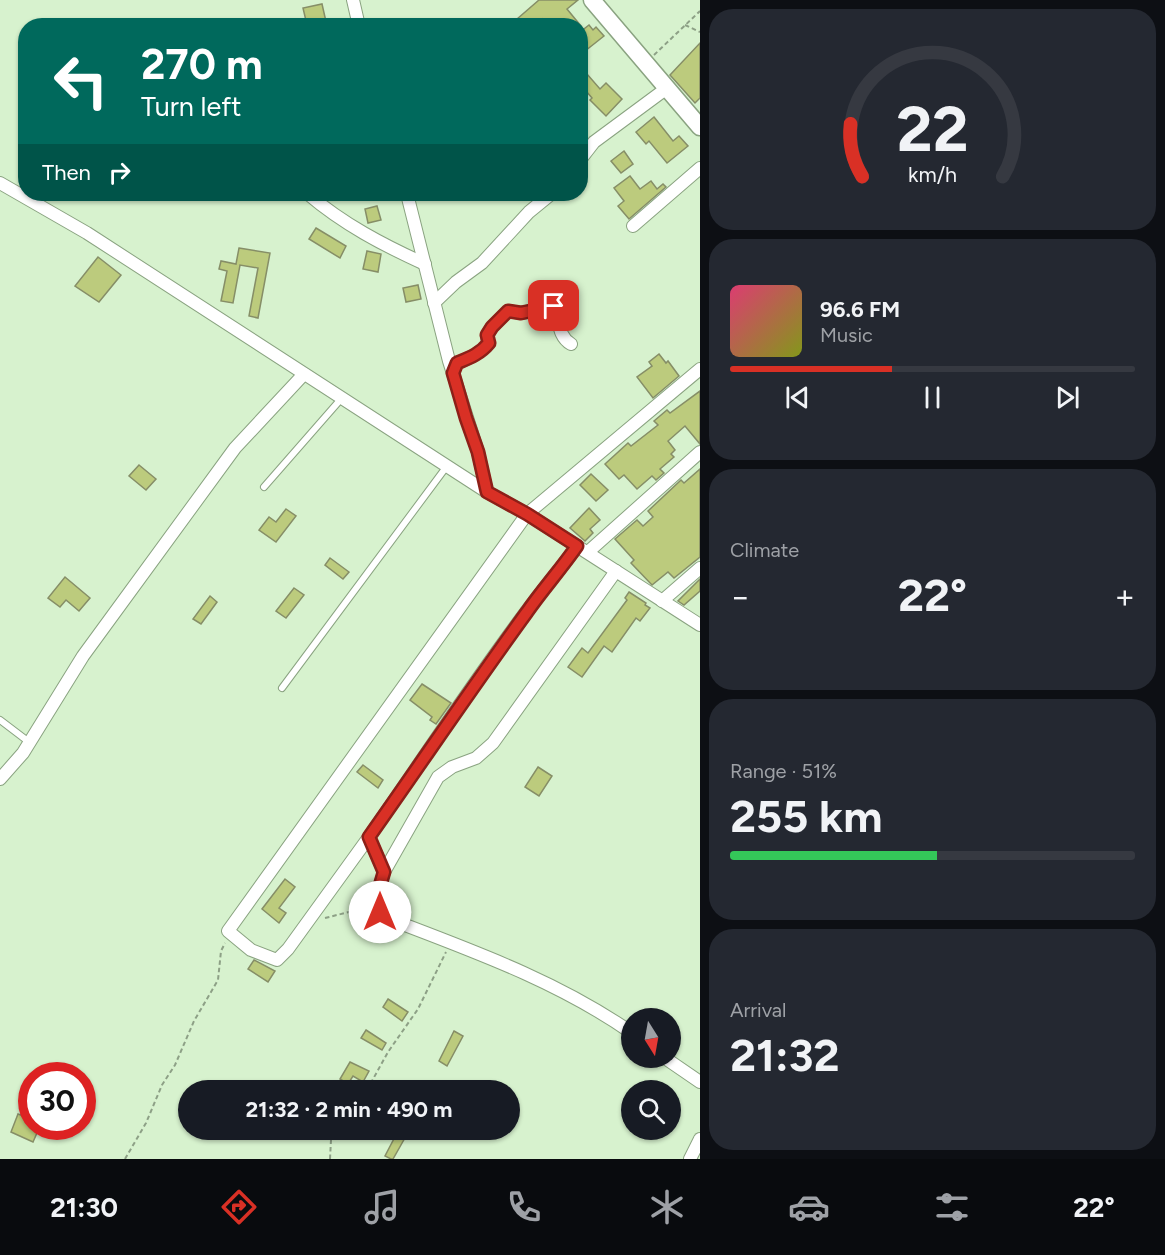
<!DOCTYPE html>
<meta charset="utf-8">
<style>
body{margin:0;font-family:Figtree,sans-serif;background:#242831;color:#f1f3f6;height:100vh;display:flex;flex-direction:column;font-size:22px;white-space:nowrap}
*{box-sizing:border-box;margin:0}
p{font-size:20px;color:#9ea1a6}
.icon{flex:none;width:33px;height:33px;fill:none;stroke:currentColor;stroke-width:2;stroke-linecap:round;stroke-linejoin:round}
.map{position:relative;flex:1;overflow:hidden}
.panel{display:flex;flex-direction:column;gap:9px;padding:9px;background:#0d0f14;width:465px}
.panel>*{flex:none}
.hud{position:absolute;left:18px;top:18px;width:570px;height:183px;border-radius:24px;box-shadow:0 2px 4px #0004;background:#00695c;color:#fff;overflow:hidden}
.needle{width:39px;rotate:169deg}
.controls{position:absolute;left:621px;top:1008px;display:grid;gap:12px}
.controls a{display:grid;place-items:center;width:60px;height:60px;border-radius:50%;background:#171b24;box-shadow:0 2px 4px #0004;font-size:30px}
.speed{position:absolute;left:18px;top:1062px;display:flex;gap:12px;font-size:30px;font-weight:700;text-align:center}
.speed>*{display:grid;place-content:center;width:78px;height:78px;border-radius:50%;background:#171b24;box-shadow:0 2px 4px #0004;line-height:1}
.speed .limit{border:9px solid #d22;background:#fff;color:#111}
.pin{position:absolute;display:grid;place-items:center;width:51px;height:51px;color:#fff;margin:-26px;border-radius:12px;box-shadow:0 3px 9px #0006}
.me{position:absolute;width:66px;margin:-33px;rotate:0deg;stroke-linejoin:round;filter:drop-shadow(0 0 4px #0008)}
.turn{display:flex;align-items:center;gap:21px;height:126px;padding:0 24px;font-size:27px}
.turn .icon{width:78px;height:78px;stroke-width:2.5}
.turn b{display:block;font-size:42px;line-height:51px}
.then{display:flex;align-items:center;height:57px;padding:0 24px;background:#0003;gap:12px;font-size:22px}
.big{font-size:45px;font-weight:700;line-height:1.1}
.panel .widget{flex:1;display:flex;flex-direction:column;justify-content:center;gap:9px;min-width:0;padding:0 21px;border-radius:24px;background:#242831}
.panel .dial{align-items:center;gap:0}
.dial svg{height:156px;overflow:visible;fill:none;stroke:#363941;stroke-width:7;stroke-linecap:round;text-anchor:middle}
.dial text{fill:#f1f3f6;stroke:none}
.song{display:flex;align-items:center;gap:18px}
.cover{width:72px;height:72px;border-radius:9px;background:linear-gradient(135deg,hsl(340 70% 55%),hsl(70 70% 35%))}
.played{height:6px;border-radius:3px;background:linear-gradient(90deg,#d93025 40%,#363941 40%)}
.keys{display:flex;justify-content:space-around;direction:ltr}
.heat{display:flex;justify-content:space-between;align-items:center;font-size:33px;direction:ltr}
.charge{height:9px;border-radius:4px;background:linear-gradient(90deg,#34c759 51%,#363941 0)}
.trip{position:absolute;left:178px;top:1080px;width:342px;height:60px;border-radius:30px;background:#171b24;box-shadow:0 2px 4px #0004;font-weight:700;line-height:60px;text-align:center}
.tabs{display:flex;height:96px;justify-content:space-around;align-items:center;background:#090b0e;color:#9ea1a6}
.tabs .icon{width:42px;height:42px}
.tabs .current{color:#d93025}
.tabs b{font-size:27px;color:#f1f3f6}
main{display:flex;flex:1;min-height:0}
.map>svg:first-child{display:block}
.building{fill:#bccb7d;stroke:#868e67;stroke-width:1.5}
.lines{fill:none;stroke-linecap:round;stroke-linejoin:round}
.service-casing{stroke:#8aa381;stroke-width:8}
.minor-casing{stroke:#8aa381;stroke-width:14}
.secondary-casing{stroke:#8aa381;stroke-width:19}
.path{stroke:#8da086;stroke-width:2;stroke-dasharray:4.5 3;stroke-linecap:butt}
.service{stroke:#fff;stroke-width:6}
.minor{stroke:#fff;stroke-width:12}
.secondary{stroke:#fff;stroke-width:16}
.route-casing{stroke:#8d1f18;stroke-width:15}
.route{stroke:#d93025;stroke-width:10}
</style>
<main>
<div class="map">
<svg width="700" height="1159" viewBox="0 0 700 1159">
<rect width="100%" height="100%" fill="#d7f2ce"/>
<g class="building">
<path d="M 539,0 L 578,0 L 567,9 L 581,26 L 547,26 L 542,19 L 535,26 L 523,26 L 517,19 Z"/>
<path d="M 322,4 L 327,26 L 314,26 L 314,23 L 307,25 L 303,8 Z"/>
<path d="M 589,25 L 593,30 L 596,27 L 604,36 L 580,55 L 580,32 Z"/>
<path d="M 700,43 L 700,98 L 695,103 L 670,75 Z"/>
<path d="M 580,66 L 600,89 L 606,83 L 622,99 L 606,116 L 590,100 L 592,98 L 580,84 Z"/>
<path d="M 654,117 L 673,141 L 679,136 L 688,146 L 667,163 L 649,141 L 646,144 L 636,132 Z"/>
<path d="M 624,151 L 633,164 L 621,173 L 611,161 Z"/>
<path d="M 630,176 L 640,189 L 651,181 L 657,189 L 663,184 L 666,187 L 629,219 L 618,206 L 624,201 L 614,188 Z"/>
<path d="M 377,206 L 381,220 L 368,223 L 365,209 Z"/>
<path d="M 316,228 L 346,246 L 340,258 L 309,239 Z"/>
<path d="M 239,248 L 270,253 L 258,318 L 249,316 L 258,268 L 240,265 L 233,303 L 221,301 L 227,271 L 219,269 L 221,261 L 236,264 Z"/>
<path d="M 367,251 L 381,254 L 378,272 L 363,269 Z"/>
<path d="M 98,257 L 121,275 L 99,302 L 75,286 Z"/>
<path d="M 418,285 L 421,299 L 406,302 L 403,288 Z"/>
<path d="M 659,354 L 666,363 L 668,361 L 679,376 L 653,398 L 637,377 L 652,366 L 649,362 Z"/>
<path d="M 700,391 L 700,444 L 685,426 L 668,441 L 675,450 L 671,454 L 674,457 L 660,469 L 664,473 L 656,480 L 652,476 L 637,489 L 624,475 L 619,479 L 605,464 L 628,443 L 631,446 L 658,425 L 654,421 L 667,410 L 670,413 Z"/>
<path d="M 139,465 L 156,479 L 146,490 L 129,476 Z"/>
<path d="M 700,469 L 700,557 L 674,578 L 668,572 L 652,585 L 631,563 L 634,560 L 615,539 L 637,520 L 643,526 L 653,517 L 648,511 L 681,480 L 684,483 Z"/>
<path d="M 591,474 L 608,490 L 596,501 L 580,485 Z"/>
<path d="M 589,508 L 600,520 L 590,529 L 593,533 L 585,541 L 570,528 Z"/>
<path d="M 286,509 L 296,516 L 276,542 L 259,530 L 269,517 L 276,522 Z"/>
<path d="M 330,558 L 349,572 L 343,579 L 325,565 Z"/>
<path d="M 65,577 L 90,598 L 79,611 L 66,600 L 60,607 L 48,598 Z"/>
<path d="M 700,579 L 700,591 L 684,605 L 678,601 Z"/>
<path d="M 294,588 L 304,595 L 286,618 L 276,611 Z"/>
<path d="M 629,592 L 646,603 L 645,605 L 650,608 L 640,621 L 636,618 L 612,652 L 604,646 L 582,677 L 568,667 L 582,648 L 588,653 L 627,600 L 625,598 Z"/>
<path d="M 210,596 L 217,602 L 201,624 L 193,619 Z"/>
<path d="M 422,684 L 451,703 L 436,724 L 430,720 L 432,717 L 410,700 Z"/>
<path d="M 363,765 L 383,780 L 378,788 L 357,772 Z"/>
<path d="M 538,767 L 552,776 L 539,796 L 525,787 Z"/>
<path d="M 285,879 L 295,887 L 279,908 L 286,913 L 279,923 L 262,909 Z"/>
<path d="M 254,960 L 275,971 L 268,982 L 248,969 Z"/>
<path d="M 388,999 L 408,1012 L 402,1021 L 383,1007 Z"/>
<path d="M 366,1030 L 386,1043 L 382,1050 L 361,1038 Z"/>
<path d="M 454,1031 L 463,1036 L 447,1066 L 439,1061 Z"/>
<path d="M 350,1062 L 369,1071 L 363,1082 L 353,1076 L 348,1084 L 340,1079 Z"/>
<path d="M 18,1114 L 32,1119 L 32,1126 L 40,1126 L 33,1142 L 11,1132 Z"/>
<path d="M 398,1131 L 406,1136 L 393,1159 L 391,1159 L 385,1156 Z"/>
</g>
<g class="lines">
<defs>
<g id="service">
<path d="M 264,487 L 341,399"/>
<path d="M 282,688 L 447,466"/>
<path d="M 0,720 L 29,742"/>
</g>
<g id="minor">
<path d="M 353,0 L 359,26"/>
<path d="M 580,160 L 594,142 L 667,88"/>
<path d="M 0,183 L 87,233 L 487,492 L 527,514 L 700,625"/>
<path d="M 308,194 C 343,224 383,245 425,264"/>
<path d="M 407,194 L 449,361 L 478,452 L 487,492"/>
<path d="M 633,226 L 700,168"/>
<path d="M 434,303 L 456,282 L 482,263 L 529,212 L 551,194"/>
<path d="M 453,373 L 457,363 C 469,358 480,354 488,343 L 487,335 L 492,327 L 508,311 L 521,313 L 554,307 C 560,319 557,336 571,344"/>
<path d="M 577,546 C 564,565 549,582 535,600 C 476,677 424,758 369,837 L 384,872 L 379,889 L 380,912 L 384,917 C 470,950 556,980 632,1033"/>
<path d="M 588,552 L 700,452"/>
<path d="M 662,601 L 700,568"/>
<path d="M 0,779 L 23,753 L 83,656 L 235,448 L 304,374"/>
<path d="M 369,837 L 288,949 L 277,960 L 251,950 L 228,931 L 527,514 L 700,369"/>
<path d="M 384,872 L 438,777 L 452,767 L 476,758 L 493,743 L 616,571"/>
<path d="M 665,1058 L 700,1082"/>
<path d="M 690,1159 L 700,1139"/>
</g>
<path id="secondary" d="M 592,0 L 700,127"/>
</defs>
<use href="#service" class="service-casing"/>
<use href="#minor" class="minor-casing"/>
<use href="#secondary" class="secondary-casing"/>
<g class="path">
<path d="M 685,25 L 700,32"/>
<path d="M 654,55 L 700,11"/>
<path d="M 325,918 L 349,912 L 368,899"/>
<path d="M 367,1090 L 388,1052 L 418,1009 L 446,952"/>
<path d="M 125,1159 L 146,1123 L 162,1085 L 175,1065 L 194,1021 L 218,980 L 221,951 L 225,943"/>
<path d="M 330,1159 L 331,1140 L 341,1130"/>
</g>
<use href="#service" class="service"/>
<use href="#minor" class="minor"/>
<use href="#secondary" class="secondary"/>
</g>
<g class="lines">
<defs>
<path id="route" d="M 380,912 L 379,889 L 384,872 L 369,837 C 422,762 473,686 527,612 C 543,589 561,569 577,546 L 527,514 L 487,492 L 478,452 L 466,418 L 453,373 L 457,363 C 469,358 480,354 489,343 L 487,335 L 492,327 L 508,311 L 521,313 L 554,306"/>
</defs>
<use href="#route" class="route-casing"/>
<use href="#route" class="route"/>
</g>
</svg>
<div class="controls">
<a><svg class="needle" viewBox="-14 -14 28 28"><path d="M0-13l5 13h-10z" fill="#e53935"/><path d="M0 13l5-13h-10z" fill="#9ea1a6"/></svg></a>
<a><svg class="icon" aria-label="search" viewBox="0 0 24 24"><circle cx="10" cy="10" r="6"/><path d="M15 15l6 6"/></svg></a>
</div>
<div class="speed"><div class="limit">30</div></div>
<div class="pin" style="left:554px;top:306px;background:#d93025"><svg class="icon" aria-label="arrive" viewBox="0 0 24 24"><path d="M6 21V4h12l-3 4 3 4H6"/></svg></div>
<svg class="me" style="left:380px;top:912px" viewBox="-20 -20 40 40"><circle r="19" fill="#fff"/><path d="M0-13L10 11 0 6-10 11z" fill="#d93025"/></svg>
<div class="trip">21:32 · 2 min · 490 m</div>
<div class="hud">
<div class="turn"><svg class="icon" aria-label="left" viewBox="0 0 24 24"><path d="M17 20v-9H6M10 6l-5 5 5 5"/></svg><div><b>270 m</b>Turn left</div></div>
<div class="then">Then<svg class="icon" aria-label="right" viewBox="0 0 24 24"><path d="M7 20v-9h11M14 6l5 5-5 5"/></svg></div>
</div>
</div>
<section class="panel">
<div class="widget dial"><svg viewBox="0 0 100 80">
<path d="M14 69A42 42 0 1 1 86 69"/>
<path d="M14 69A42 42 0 0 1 8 42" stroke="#d93025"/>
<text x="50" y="56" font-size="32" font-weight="700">22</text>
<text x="50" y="72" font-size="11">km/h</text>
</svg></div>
<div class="widget">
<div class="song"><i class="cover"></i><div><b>96.6 FM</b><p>Music</p></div></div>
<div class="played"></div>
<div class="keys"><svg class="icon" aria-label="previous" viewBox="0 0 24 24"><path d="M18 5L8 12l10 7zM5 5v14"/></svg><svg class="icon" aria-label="pause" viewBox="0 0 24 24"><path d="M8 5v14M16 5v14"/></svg><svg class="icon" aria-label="next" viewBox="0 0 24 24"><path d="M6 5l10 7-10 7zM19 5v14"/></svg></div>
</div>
<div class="widget"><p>Climate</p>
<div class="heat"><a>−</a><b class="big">22°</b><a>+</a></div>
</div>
<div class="widget"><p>Range · 51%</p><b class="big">255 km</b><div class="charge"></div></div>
<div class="widget"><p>Arrival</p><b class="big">21:32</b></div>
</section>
</main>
<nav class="tabs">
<b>21:30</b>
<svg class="icon current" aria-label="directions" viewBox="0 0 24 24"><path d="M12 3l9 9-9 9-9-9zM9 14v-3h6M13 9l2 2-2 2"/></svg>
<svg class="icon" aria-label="music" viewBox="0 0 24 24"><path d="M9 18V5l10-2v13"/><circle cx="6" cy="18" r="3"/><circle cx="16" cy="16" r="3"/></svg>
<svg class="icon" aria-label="phone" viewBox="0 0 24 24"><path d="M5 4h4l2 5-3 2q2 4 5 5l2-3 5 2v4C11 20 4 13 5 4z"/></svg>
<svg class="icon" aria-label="climate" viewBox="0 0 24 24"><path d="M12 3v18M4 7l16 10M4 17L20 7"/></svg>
<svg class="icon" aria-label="car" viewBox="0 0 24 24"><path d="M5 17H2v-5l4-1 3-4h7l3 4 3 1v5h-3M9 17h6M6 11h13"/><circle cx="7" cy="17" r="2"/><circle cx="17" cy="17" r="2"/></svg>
<svg class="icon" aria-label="filters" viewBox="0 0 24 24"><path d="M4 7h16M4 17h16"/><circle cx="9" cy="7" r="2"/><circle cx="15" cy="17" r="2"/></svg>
<b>22°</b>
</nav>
